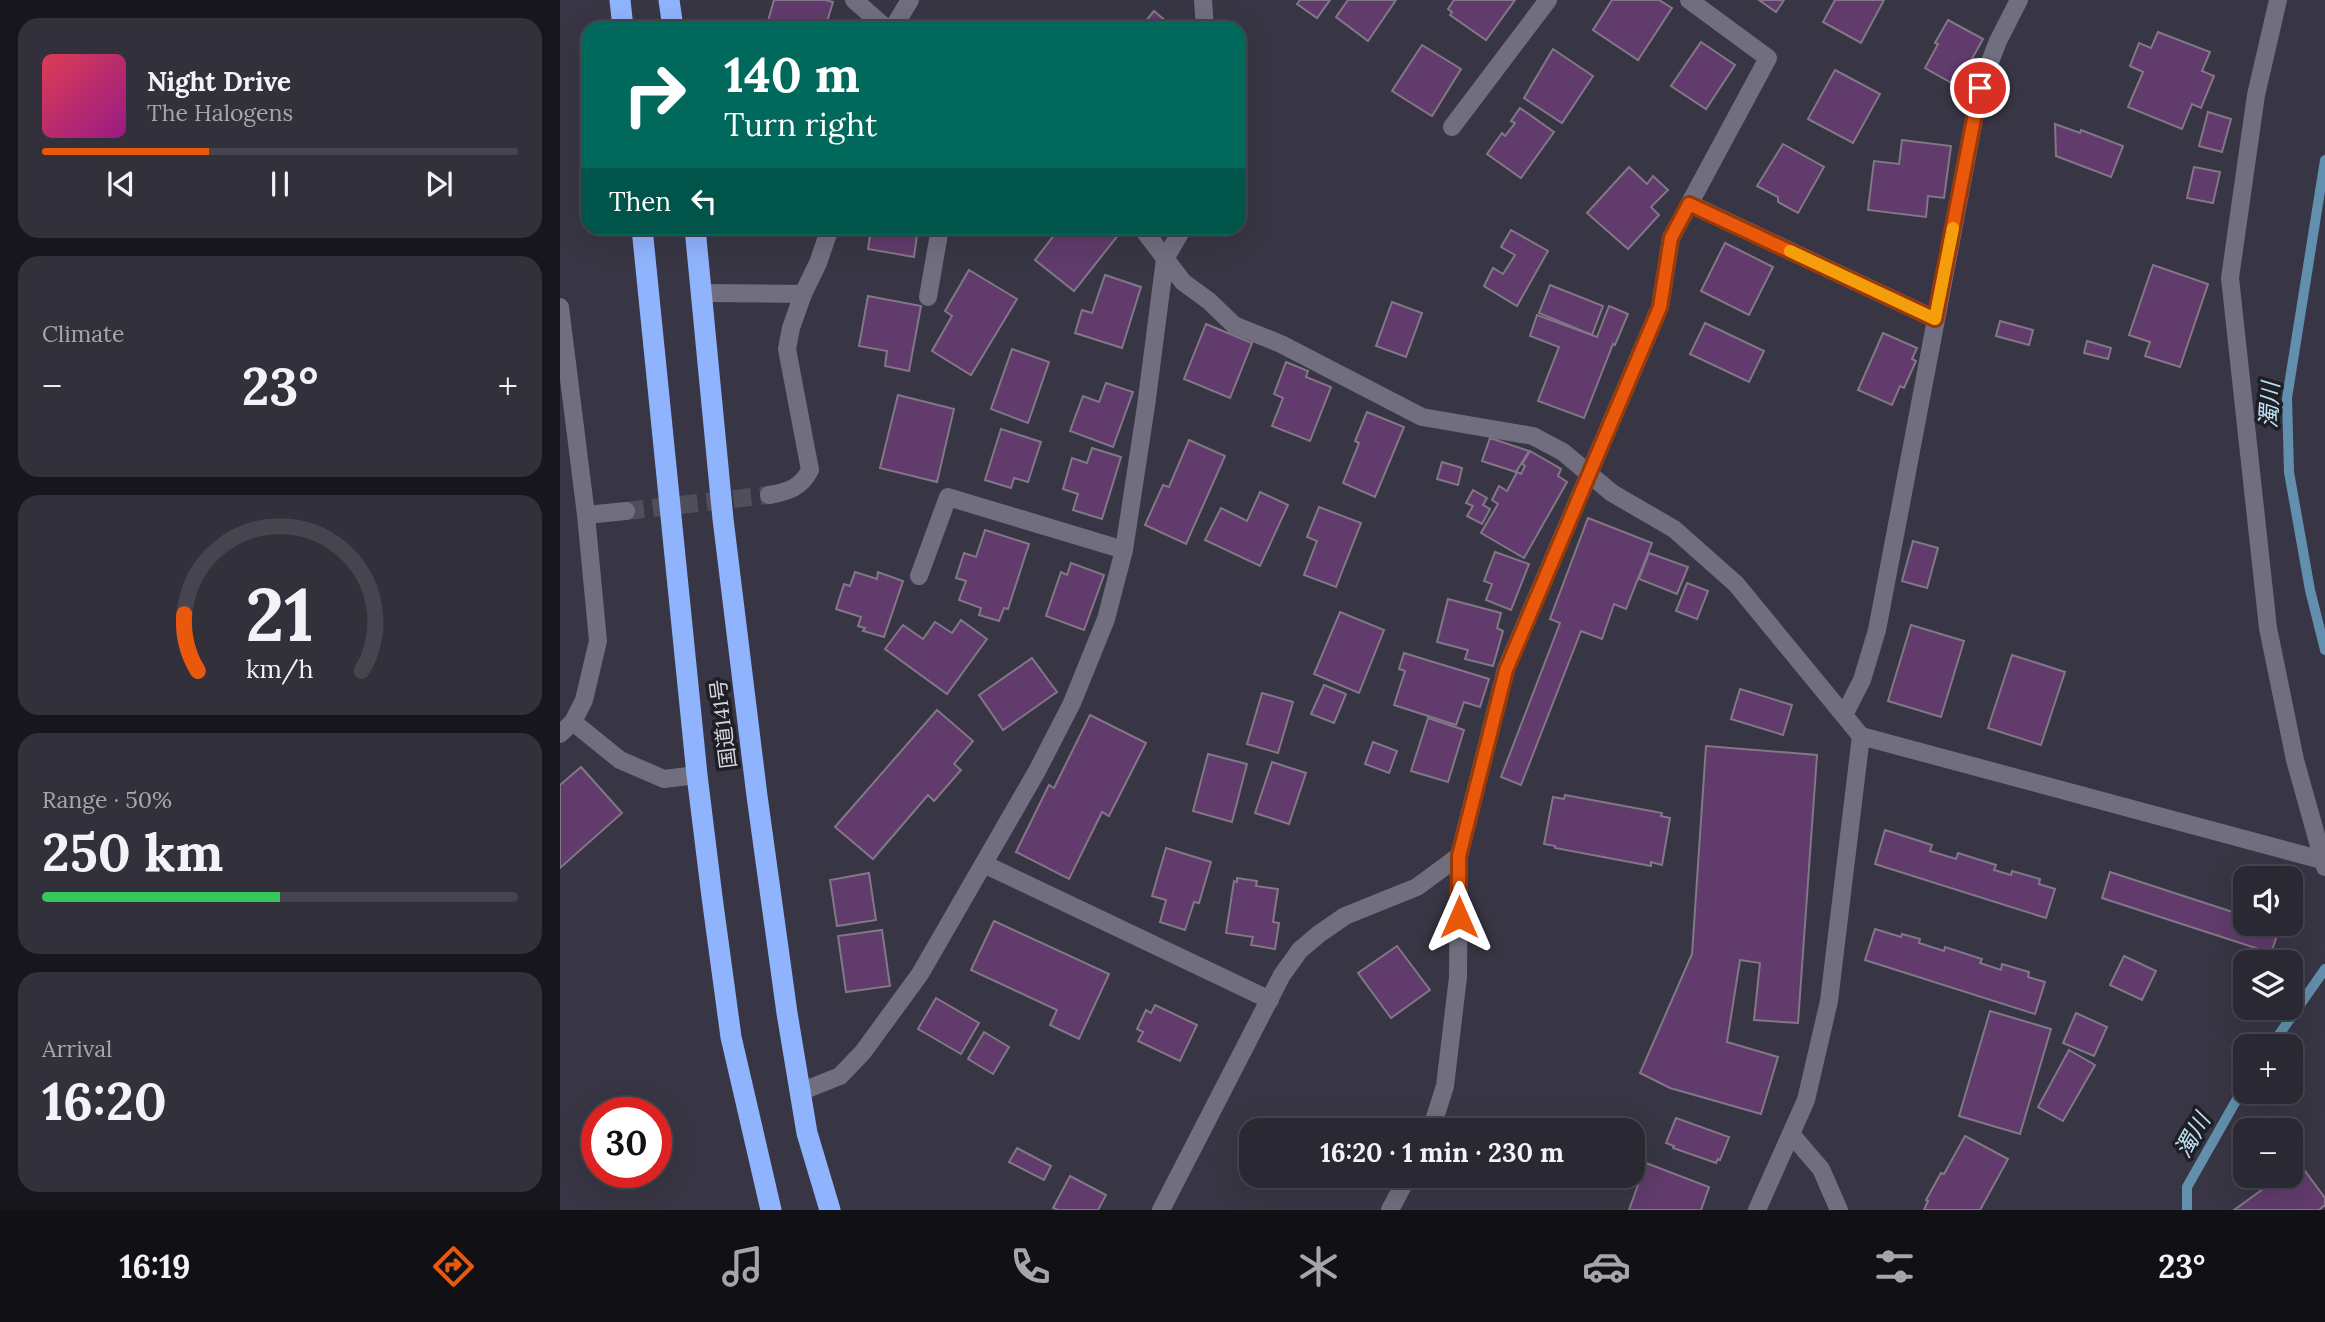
<!DOCTYPE html>
<meta charset="utf-8">
<style>
body{margin:0;font-family:Lora,"Noto Sans JP",serif;background:#32303b;color:#f1f3f6;height:100vh;display:flex;flex-direction:column;font-size:26px;white-space:nowrap}
*{box-sizing:border-box;margin:0}
p{font-size:23px;color:#a5a6ac}
.icon{flex:none;width:38px;height:38px;fill:none;stroke:currentColor;stroke-width:2;stroke-linecap:round;stroke-linejoin:round}
.map{position:relative;flex:1;overflow:hidden}
.panel{display:flex;flex-direction:column;gap:18px;padding:18px;background:#17161c;width:560px}
.panel>*{flex:none}
.hud{position:absolute;left:21px;top:21px;width:665px;height:214px;border-radius:21px;box-shadow:0 7px 28px #0002,0 0 0 2px #46444e;background:#00695c;color:#fff;overflow:hidden}
.buttons{position:absolute;left:1673px;top:866px;display:grid;gap:14px}
.buttons a{display:grid;place-items:center;width:70px;height:70px;border-radius:14px;background:#2a2833;box-shadow:0 7px 28px #0002,0 0 0 2px #46444e;font-size:35px}
.speed{position:absolute;left:21px;top:1097px;display:flex;gap:14px;font-size:35px;font-weight:700;text-align:center}
.speed>*{display:grid;place-content:center;width:91px;height:91px;border-radius:50%;background:#2a2833;box-shadow:0 7px 28px #0002,0 0 0 2px #46444e;line-height:1}
.speed .limit{border:10px solid #d22;background:#fff;color:#111}
.pin{position:absolute;display:grid;place-items:center;width:60px;height:60px;color:#fff;margin:-30px;border:4px solid #fff;border-radius:50%;box-shadow:0 2px 7px #0007}
.me{position:absolute;width:77px;margin:-38px;rotate:0deg;stroke-linejoin:round;filter:drop-shadow(0 0 5px #0008)}
.turn{display:flex;align-items:center;gap:24px;height:147px;padding:0 28px;font-size:32px}
.turn .icon{width:91px;height:91px;stroke-width:2.5}
.turn b{display:block;font-size:49px;line-height:60px}
.then{display:flex;align-items:center;height:66px;padding:0 28px;background:#0003;gap:14px;font-size:26px}
.big{font-size:52px;font-weight:700;line-height:1.1}
.panel .widget{flex:1;display:flex;flex-direction:column;justify-content:center;gap:10px;min-width:0;padding:0 24px;border-radius:21px;background:#32303b}
.panel .dial{align-items:center;gap:0}
.dial svg{height:182px;overflow:visible;fill:none;stroke:#46444e;stroke-width:7;stroke-linecap:round;text-anchor:middle}
.dial text{fill:#f1f3f6;stroke:none}
.song{display:flex;align-items:center;gap:21px}
.cover{width:84px;height:84px;border-radius:10px;background:linear-gradient(135deg,hsl(350 70% 55%),hsl(310 70% 35%))}
.played{height:7px;border-radius:4px;background:linear-gradient(90deg,#ea580c 35%,#46444e 35%)}
.keys{display:flex;justify-content:space-around;direction:ltr}
.heat{display:flex;justify-content:space-between;align-items:center;font-size:38px;direction:ltr}
.charge{height:10px;border-radius:5px;background:linear-gradient(90deg,#34c759 50%,#46444e 0)}
.trip{position:absolute;left:679px;top:1118px;width:406px;height:70px;border-radius:21px;background:#2a2833;box-shadow:0 7px 28px #0002,0 0 0 2px #46444e;font-weight:700;line-height:70px;text-align:center}
.tabs{display:flex;height:112px;justify-content:space-around;align-items:center;background:#111014;color:#a5a6ac}
.tabs .icon{width:49px;height:49px}
.tabs .selected{color:#ea580c}
.tabs b{font-size:32px;color:#f1f3f6}
main{display:flex;flex:1;min-height:0}
.map>svg:first-child{display:block}
.lines{fill:none;stroke-linecap:round;stroke-linejoin:round}
.stream{stroke:#628fad;stroke-width:10}
.building{fill:#603b6b;stroke:#827786;stroke-width:2}
.minor-tunnel{stroke:#504e5b;stroke-width:18;stroke-dasharray:18 9;stroke-linecap:butt}
.minor{stroke:#716f7f;stroke-width:18}
.highway{stroke:#90b3fd;stroke-width:21}
.route-casing{stroke:#983908;stroke-width:18}
.route{stroke:#ea580c;stroke-width:12}
.slow{stroke:#f59e0b;stroke-width:12}
.labels{text-anchor:middle;dominant-baseline:central;stroke-width:7;stroke-linejoin:round;paint-order:stroke}
.street-label{font-size:21px;fill:#d5d4dd;stroke:#1f1e25}
.water-label{font-size:23px;font-style:italic;fill:#bee0f6;stroke:#1f1e25}
</style>
<main>
<section class="panel">
<div class="widget">
<div class="song"><i class="cover"></i><div><b>Night Drive</b><p>The Halogens</p></div></div>
<div class="played"></div>
<div class="keys"><svg class="icon" aria-label="previous" viewBox="0 0 24 24"><path d="M18 5L8 12l10 7zM5 5v14"/></svg><svg class="icon" aria-label="pause" viewBox="0 0 24 24"><path d="M8 5v14M16 5v14"/></svg><svg class="icon" aria-label="next" viewBox="0 0 24 24"><path d="M6 5l10 7-10 7zM19 5v14"/></svg></div>
</div>
<div class="widget"><p>Climate</p>
<div class="heat"><a>−</a><b class="big">23°</b><a>+</a></div>
</div>
<div class="widget dial"><svg viewBox="0 0 100 80">
<path d="M14 69A42 42 0 1 1 86 69"/>
<path d="M14 69A42 42 0 0 1 8 44" stroke="#ea580c"/>
<text x="50" y="56" font-size="32" font-weight="700">21</text>
<text x="50" y="72" font-size="11">km/h</text>
</svg></div>
<div class="widget"><p>Range · 50%</p><b class="big">250 km</b><div class="charge"></div></div>
<div class="widget"><p>Arrival</p><b class="big">16:20</b></div>
</section>
<div class="map">
<svg width="1765" height="1210" viewBox="0 0 1765 1210">
<rect width="100%" height="100%" fill="#383644"/>
<g class="lines">
<g class="stream">
<path d="M 1765,160 L 1727,398 L 1729,472 L 1750,590 L 1765,650"/>
<path d="M 1711,1046 L 1765,969"/>
<path d="M 1627,1210 L 1627,1187 L 1685,1085"/>
</g>
</g>
<g class="building">
<path d="M 214,0 L 265,0 L 273,2 L 265,28 L 206,28 Z"/>
<path d="M 740,0 L 770,0 L 757,18 L 737,4 Z"/>
<path d="M 788,0 L 836,0 L 808,41 L 776,17 Z"/>
<path d="M 894,0 L 955,0 L 926,40 L 890,15 L 892,12 L 888,9 Z"/>
<path d="M 1052,0 L 1099,0 L 1112,8 L 1078,60 L 1033,30 Z"/>
<path d="M 1199,0 L 1224,0 L 1216,12 Z"/>
<path d="M 1275,0 L 1324,0 L 1301,43 L 1263,22 Z"/>
<path d="M 594,11 L 608,23 L 604,28 L 580,28 Z"/>
<path d="M 1388,20 L 1423,39 L 1397,86 L 1365,68 L 1378,44 L 1375,43 Z"/>
<path d="M 1598,32 L 1650,52 L 1642,71 L 1654,76 L 1641,108 L 1632,104 L 1622,129 L 1568,107 L 1583,72 L 1570,66 L 1579,43 L 1591,48 Z"/>
<path d="M 1141,42 L 1175,65 L 1146,109 L 1111,86 Z"/>
<path d="M 862,45 L 901,69 L 872,116 L 832,91 Z"/>
<path d="M 993,49 L 1033,76 L 1002,123 L 964,98 Z"/>
<path d="M 1275,70 L 1320,94 L 1293,143 L 1248,119 Z"/>
<path d="M 960,108 L 994,132 L 961,178 L 927,154 L 942,133 L 945,136 L 955,123 L 951,121 Z"/>
<path d="M 1648,112 L 1671,119 L 1662,152 L 1639,146 Z"/>
<path d="M 1495,124 L 1520,133 L 1521,130 L 1563,146 L 1551,177 L 1496,156 Z"/>
<path d="M 1342,140 L 1391,146 L 1384,198 L 1368,196 L 1366,217 L 1308,210 L 1314,161 L 1339,164 Z"/>
<path d="M 1223,144 L 1264,167 L 1238,213 L 1218,202 L 1218,197 L 1197,186 Z"/>
<path d="M 1069,167 L 1087,184 L 1093,176 L 1108,190 L 1091,207 L 1099,215 L 1068,249 L 1027,213 Z"/>
<path d="M 1634,167 L 1660,172 L 1653,203 L 1627,198 Z"/>
<path d="M 311,228 L 358,228 L 354,257 L 308,249 Z"/>
<path d="M 495,228 L 560,228 L 563,229 L 514,291 L 475,260 L 498,230 Z"/>
<path d="M 951,230 L 988,251 L 957,306 L 924,286 L 933,268 L 943,274 L 955,255 L 941,247 Z"/>
<path d="M 1165,243 L 1213,267 L 1189,315 L 1141,291 Z"/>
<path d="M 1593,265 L 1648,284 L 1620,367 L 1585,356 L 1590,342 L 1569,335 Z"/>
<path d="M 409,270 L 457,299 L 411,375 L 372,351 L 392,316 L 385,311 Z"/>
<path d="M 545,275 L 581,287 L 562,348 L 515,333 L 522,310 L 532,313 Z"/>
<path d="M 990,285 L 1043,306 L 1032,335 L 979,313 Z"/>
<path d="M 308,296 L 361,306 L 349,371 L 325,366 L 327,351 L 299,346 Z"/>
<path d="M 832,302 L 862,313 L 846,357 L 816,346 Z"/>
<path d="M 1049,306 L 1068,314 L 1055,345 L 1053,344 L 1024,418 L 978,401 L 999,347 L 970,336 L 977,315 L 1037,337 Z"/>
<path d="M 1440,321 L 1473,330 L 1469,345 L 1436,336 Z"/>
<path d="M 1145,323 L 1204,351 L 1189,382 L 1130,354 Z"/>
<path d="M 646,324 L 692,343 L 670,398 L 624,379 Z"/>
<path d="M 1323,333 L 1357,348 L 1352,359 L 1356,361 L 1344,388 L 1340,386 L 1332,405 L 1298,390 Z"/>
<path d="M 1527,341 L 1551,348 L 1548,359 L 1524,353 Z"/>
<path d="M 452,349 L 489,362 L 468,423 L 431,409 Z"/>
<path d="M 726,362 L 748,371 L 746,377 L 771,387 L 750,441 L 712,426 L 723,398 L 714,394 Z"/>
<path d="M 546,383 L 573,392 L 553,447 L 510,431 L 523,396 L 539,402 Z"/>
<path d="M 338,395 L 394,409 L 377,482 L 320,468 Z"/>
<path d="M 807,412 L 844,427 L 815,497 L 783,483 L 799,443 L 795,441 Z"/>
<path d="M 441,429 L 481,442 L 468,482 L 454,478 L 451,488 L 425,480 Z"/>
<path d="M 930,438 L 969,451 L 956,472 L 922,461 Z"/>
<path d="M 629,440 L 665,456 L 626,544 L 585,525 L 603,485 L 609,487 Z"/>
<path d="M 532,448 L 561,457 L 542,519 L 513,510 L 518,494 L 503,489 L 512,458 L 527,463 Z"/>
<path d="M 970,451 L 1001,469 L 998,476 L 1007,482 L 964,558 L 921,533 L 938,504 L 932,500 L 939,486 L 947,491 L 957,472 L 961,474 L 965,466 L 962,464 Z"/>
<path d="M 882,462 L 902,468 L 898,485 L 877,479 Z"/>
<path d="M 913,490 L 927,498 L 923,505 L 930,509 L 922,524 L 907,516 L 913,506 L 906,503 Z"/>
<path d="M 700,492 L 728,505 L 700,566 L 645,540 L 661,508 L 687,521 Z"/>
<path d="M 759,507 L 801,523 L 776,587 L 744,575 L 757,541 L 747,537 Z"/>
<path d="M 1028,518 L 1092,543 L 1066,609 L 1054,604 L 1042,639 L 1021,631 L 961,785 L 941,777 L 1000,623 L 990,619 Z"/>
<path d="M 425,530 L 469,544 L 448,609 L 444,608 L 439,621 L 419,615 L 421,608 L 399,600 L 406,581 L 396,578 L 404,553 L 416,557 Z"/>
<path d="M 1353,541 L 1378,548 L 1367,588 L 1342,581 Z"/>
<path d="M 935,552 L 969,564 L 951,610 L 926,600 L 932,584 L 924,581 Z"/>
<path d="M 1089,553 L 1128,567 L 1117,594 L 1079,579 Z"/>
<path d="M 511,563 L 544,575 L 524,630 L 486,616 L 501,572 L 507,575 Z"/>
<path d="M 295,572 L 317,579 L 318,572 L 343,581 L 324,637 L 303,631 L 305,628 L 298,626 L 301,617 L 276,609 L 284,584 L 290,586 Z"/>
<path d="M 1127,583 L 1148,591 L 1137,619 L 1116,611 Z"/>
<path d="M 888,599 L 941,613 L 937,628 L 943,631 L 933,666 L 905,659 L 908,650 L 877,642 Z"/>
<path d="M 780,612 L 824,630 L 799,693 L 754,674 Z"/>
<path d="M 401,620 L 427,639 L 387,694 L 325,649 L 343,625 L 363,639 L 375,622 L 392,633 Z"/>
<path d="M 1351,625 L 1404,641 L 1381,717 L 1328,701 Z"/>
<path d="M 844,653 L 929,679 L 920,707 L 904,702 L 896,725 L 834,705 L 845,671 L 839,669 Z"/>
<path d="M 1452,655 L 1505,672 L 1481,745 L 1428,728 Z"/>
<path d="M 472,658 L 497,692 L 443,730 L 419,695 Z"/>
<path d="M 764,685 L 786,694 L 774,723 L 751,714 Z"/>
<path d="M 1180,689 L 1232,705 L 1223,735 L 1171,719 Z"/>
<path d="M 702,693 L 733,702 L 718,753 L 687,744 Z"/>
<path d="M 377,710 L 413,741 L 394,764 L 401,770 L 374,801 L 368,795 L 313,859 L 275,827 Z"/>
<path d="M 530,715 L 586,743 L 549,816 L 542,812 L 509,879 L 456,852 L 489,785 L 494,788 Z"/>
<path d="M 868,718 L 904,730 L 888,782 L 851,771 Z"/>
<path d="M 813,742 L 837,751 L 829,773 L 805,764 Z"/>
<path d="M 1146,746 L 1257,755 L 1238,1023 L 1194,1020 L 1200,963 L 1180,960 L 1167,1042 L 1218,1057 L 1201,1114 L 1110,1088 L 1080,1073 L 1132,954 Z"/>
<path d="M 648,754 L 687,764 L 672,822 L 633,811 Z"/>
<path d="M 712,762 L 746,773 L 729,824 L 695,813 Z"/>
<path d="M 21,767 L 62,813 L 0,868 L 0,785 Z"/>
<path d="M 1005,795 L 1102,813 L 1101,816 L 1110,818 L 1102,865 L 1091,862 L 1091,866 L 995,848 L 995,846 L 984,844 L 993,797 L 1004,799 Z"/>
<path d="M 1325,830 L 1372,845 L 1370,851 L 1396,859 L 1398,853 L 1436,865 L 1434,870 L 1451,875 L 1452,871 L 1480,879 L 1479,884 L 1495,889 L 1486,918 L 1315,864 Z"/>
<path d="M 606,848 L 651,862 L 639,903 L 634,902 L 625,930 L 600,922 L 606,900 L 592,896 Z"/>
<path d="M 1550,872 L 1685,916 L 1685,924 L 1710,924 L 1720,927 L 1711,953 L 1542,898 Z"/>
<path d="M 309,873 L 316,920 L 277,926 L 270,880 Z"/>
<path d="M 677,878 L 697,881 L 696,886 L 718,889 L 713,922 L 719,923 L 715,949 L 691,945 L 693,937 L 666,933 L 674,881 L 677,882 Z"/>
<path d="M 434,921 L 549,974 L 519,1039 L 490,1025 L 497,1010 L 411,970 Z"/>
<path d="M 1315,929 L 1341,937 L 1342,934 L 1360,939 L 1359,943 L 1384,951 L 1385,947 L 1422,959 L 1420,963 L 1441,970 L 1442,964 L 1469,972 L 1468,977 L 1485,982 L 1475,1014 L 1305,960 Z"/>
<path d="M 322,930 L 330,986 L 286,992 L 278,936 Z"/>
<path d="M 837,946 L 870,990 L 831,1018 L 798,973 Z"/>
<path d="M 1564,956 L 1596,971 L 1582,1000 L 1550,985 Z"/>
<path d="M 376,998 L 419,1023 L 401,1054 L 358,1029 Z"/>
<path d="M 595,1005 L 637,1025 L 620,1061 L 578,1041 L 583,1032 L 577,1029 L 586,1010 L 591,1013 Z"/>
<path d="M 1430,1011 L 1491,1029 L 1460,1134 L 1399,1116 Z"/>
<path d="M 1516,1013 L 1547,1027 L 1534,1056 L 1503,1043 Z"/>
<path d="M 424,1032 L 449,1047 L 433,1074 L 408,1059 Z"/>
<path d="M 1509,1050 L 1535,1065 L 1503,1121 L 1478,1107 Z"/>
<path d="M 1116,1118 L 1169,1137 L 1160,1160 L 1158,1159 L 1156,1163 L 1113,1148 L 1114,1146 L 1106,1143 Z"/>
<path d="M 1405,1136 L 1448,1159 L 1420,1210 L 1364,1210 L 1368,1201 L 1366,1200 L 1381,1173 L 1384,1174 Z"/>
<path d="M 457,1148 L 491,1166 L 484,1180 L 449,1162 Z"/>
<path d="M 1086,1163 L 1149,1187 L 1141,1210 L 1069,1210 Z"/>
<path d="M 1739,1163 L 1765,1198 L 1765,1205 L 1759,1210 L 1674,1210 L 1721,1176 L 1731,1176 L 1731,1169 Z"/>
<path d="M 510,1176 L 546,1195 L 538,1210 L 498,1210 L 493,1208 Z"/>
</g>
<g class="lines">
<path class="minor-tunnel" d="M 66,511 L 209,495"/>
<g class="minor">
<path d="M 294,0 L 326,28"/>
<path d="M 643,0 L 645,28"/>
<path d="M 1718,0 L 1696,95 L 1670,278 L 1708,628 L 1735,760 L 1765,867"/>
<path d="M 333,28 L 350,0"/>
<path d="M 892,127 L 988,0"/>
<path d="M 1130,204 L 1375,319"/>
<path d="M 582,228 L 623,282 L 649,301 L 674,325 L 721,344 L 862,417 L 973,436 L 1003,452 L 1052,493 L 1114,529 L 1176,584 L 1301,736 L 1762,860"/>
<path d="M 143,293 L 243,294 L 258,263 L 270,228"/>
<path d="M 368,297 L 380,228"/>
<path d="M 0,307 L 26,515 L 66,511"/>
<path d="M 209,495 C 227,492 241,488 250,470 L 227,349 L 231,328 L 243,294"/>
<path d="M 26,515 L 38,641 L 24,700 L 13,722 L 60,760 L 104,779 L 137,775"/>
<path d="M 359,576 L 388,497 L 564,550"/>
<path d="M 1284,715 L 1302,680 L 1317,630 L 1420,88 L 1438,41 L 1459,0"/>
<path d="M 0,734 L 13,722"/>
<path d="M 424,864 L 710,1000"/>
<path d="M 240,1092 L 280,1076 L 303,1052 L 360,974 L 477,771 L 512,703 L 546,619 L 564,550 L 586,406 L 605,259 L 623,228"/>
<path d="M 871,1130 L 885,1086 L 898,977 L 899,856 L 946,669 L 1100,307 L 1111,238 L 1208,58 L 1129,0"/>
<path d="M 1231,1134 L 1261,1169 L 1279,1210"/>
<path d="M 601,1210 L 722,975 L 740,950 L 759,934 L 785,916 L 857,887 L 899,856"/>
<path d="M 830,1210 L 848,1176"/>
<path d="M 1197,1210 L 1246,1100 L 1269,1001 L 1301,736"/>
</g>
<g class="highway">
<path d="M 60,0 L 63,28"/>
<path d="M 109,0 L 113,28"/>
<path d="M 82,228 L 137,775 L 152,897 L 171,1037 L 211,1210"/>
<path d="M 135,228 L 163,519 L 197,796 L 227,1013 L 247,1133 L 270,1210"/>
</g>
</g>
<g class="lines">
<defs>
<path id="route" d="M 899,917 L 899,856 L 946,670 L 1100,307 L 1111,238 L 1129,204 L 1375,319 L 1420,88"/>
</defs>
<use href="#route" class="route-casing"/>
<use href="#route" class="route"/>
<path class="slow" d="M 1230,251 L 1375,319 L 1393,228"/>
</g>
<g class="labels">
<g class="street-label">
<text transform="translate(163 724) rotate(-97)">国道141号</text>
</g>
<g class="water-label">
<text transform="translate(1709 405) rotate(-87)">濁川</text>
<text transform="translate(1632 1135) rotate(-60)">濁川</text>
</g>
</g>
</svg>
<div class="buttons">
<a><svg class="icon" aria-label="sound" viewBox="0 0 24 24"><path d="M4 9h4l5-4v14l-5-4H4zM17 9q2 3 0 6"/></svg></a>
<a><svg class="icon" aria-label="layers" viewBox="0 0 24 24"><path d="M12 4l9 5-9 5-9-5zM3 14l9 5 9-5"/></svg></a>
<a>+</a>
<a>−</a>
</div>
<div class="speed"><div class="limit">30</div></div>
<div class="pin" style="left:1420px;top:88px;background:#d93025"><svg class="icon" aria-label="arrive" viewBox="0 0 24 24"><path d="M6 21V4h12l-3 4 3 4H6"/></svg></div>
<svg class="me" style="left:899px;top:917px" viewBox="-20 -20 40 40"><path d="M0-17L14 15 0 8-14 15z" fill="#ea580c" stroke="#fff" stroke-width="4"/></svg>
<div class="trip">16:20 · 1 min · 230 m</div>
<div class="hud">
<div class="turn"><svg class="icon" aria-label="right" viewBox="0 0 24 24"><path d="M7 20v-9h11M14 6l5 5-5 5"/></svg><div><b>140 m</b>Turn right</div></div>
<div class="then">Then<svg class="icon" aria-label="left" viewBox="0 0 24 24"><path d="M17 20v-9H6M10 6l-5 5 5 5"/></svg></div>
</div>
</div>
</main>
<nav class="tabs">
<b>16:19</b>
<svg class="icon selected" aria-label="directions" viewBox="0 0 24 24"><path d="M12 3l9 9-9 9-9-9zM9 14v-3h6M13 9l2 2-2 2"/></svg>
<svg class="icon" aria-label="music" viewBox="0 0 24 24"><path d="M9 18V5l10-2v13"/><circle cx="6" cy="18" r="3"/><circle cx="16" cy="16" r="3"/></svg>
<svg class="icon" aria-label="phone" viewBox="0 0 24 24"><path d="M5 4h4l2 5-3 2q2 4 5 5l2-3 5 2v4C11 20 4 13 5 4z"/></svg>
<svg class="icon" aria-label="climate" viewBox="0 0 24 24"><path d="M12 3v18M4 7l16 10M4 17L20 7"/></svg>
<svg class="icon" aria-label="car" viewBox="0 0 24 24"><path d="M5 17H2v-5l4-1 3-4h7l3 4 3 1v5h-3M9 17h6M6 11h13"/><circle cx="7" cy="17" r="2"/><circle cx="17" cy="17" r="2"/></svg>
<svg class="icon" aria-label="filters" viewBox="0 0 24 24"><path d="M4 7h16M4 17h16"/><circle cx="9" cy="7" r="2"/><circle cx="15" cy="17" r="2"/></svg>
<b>23°</b>
</nav>
